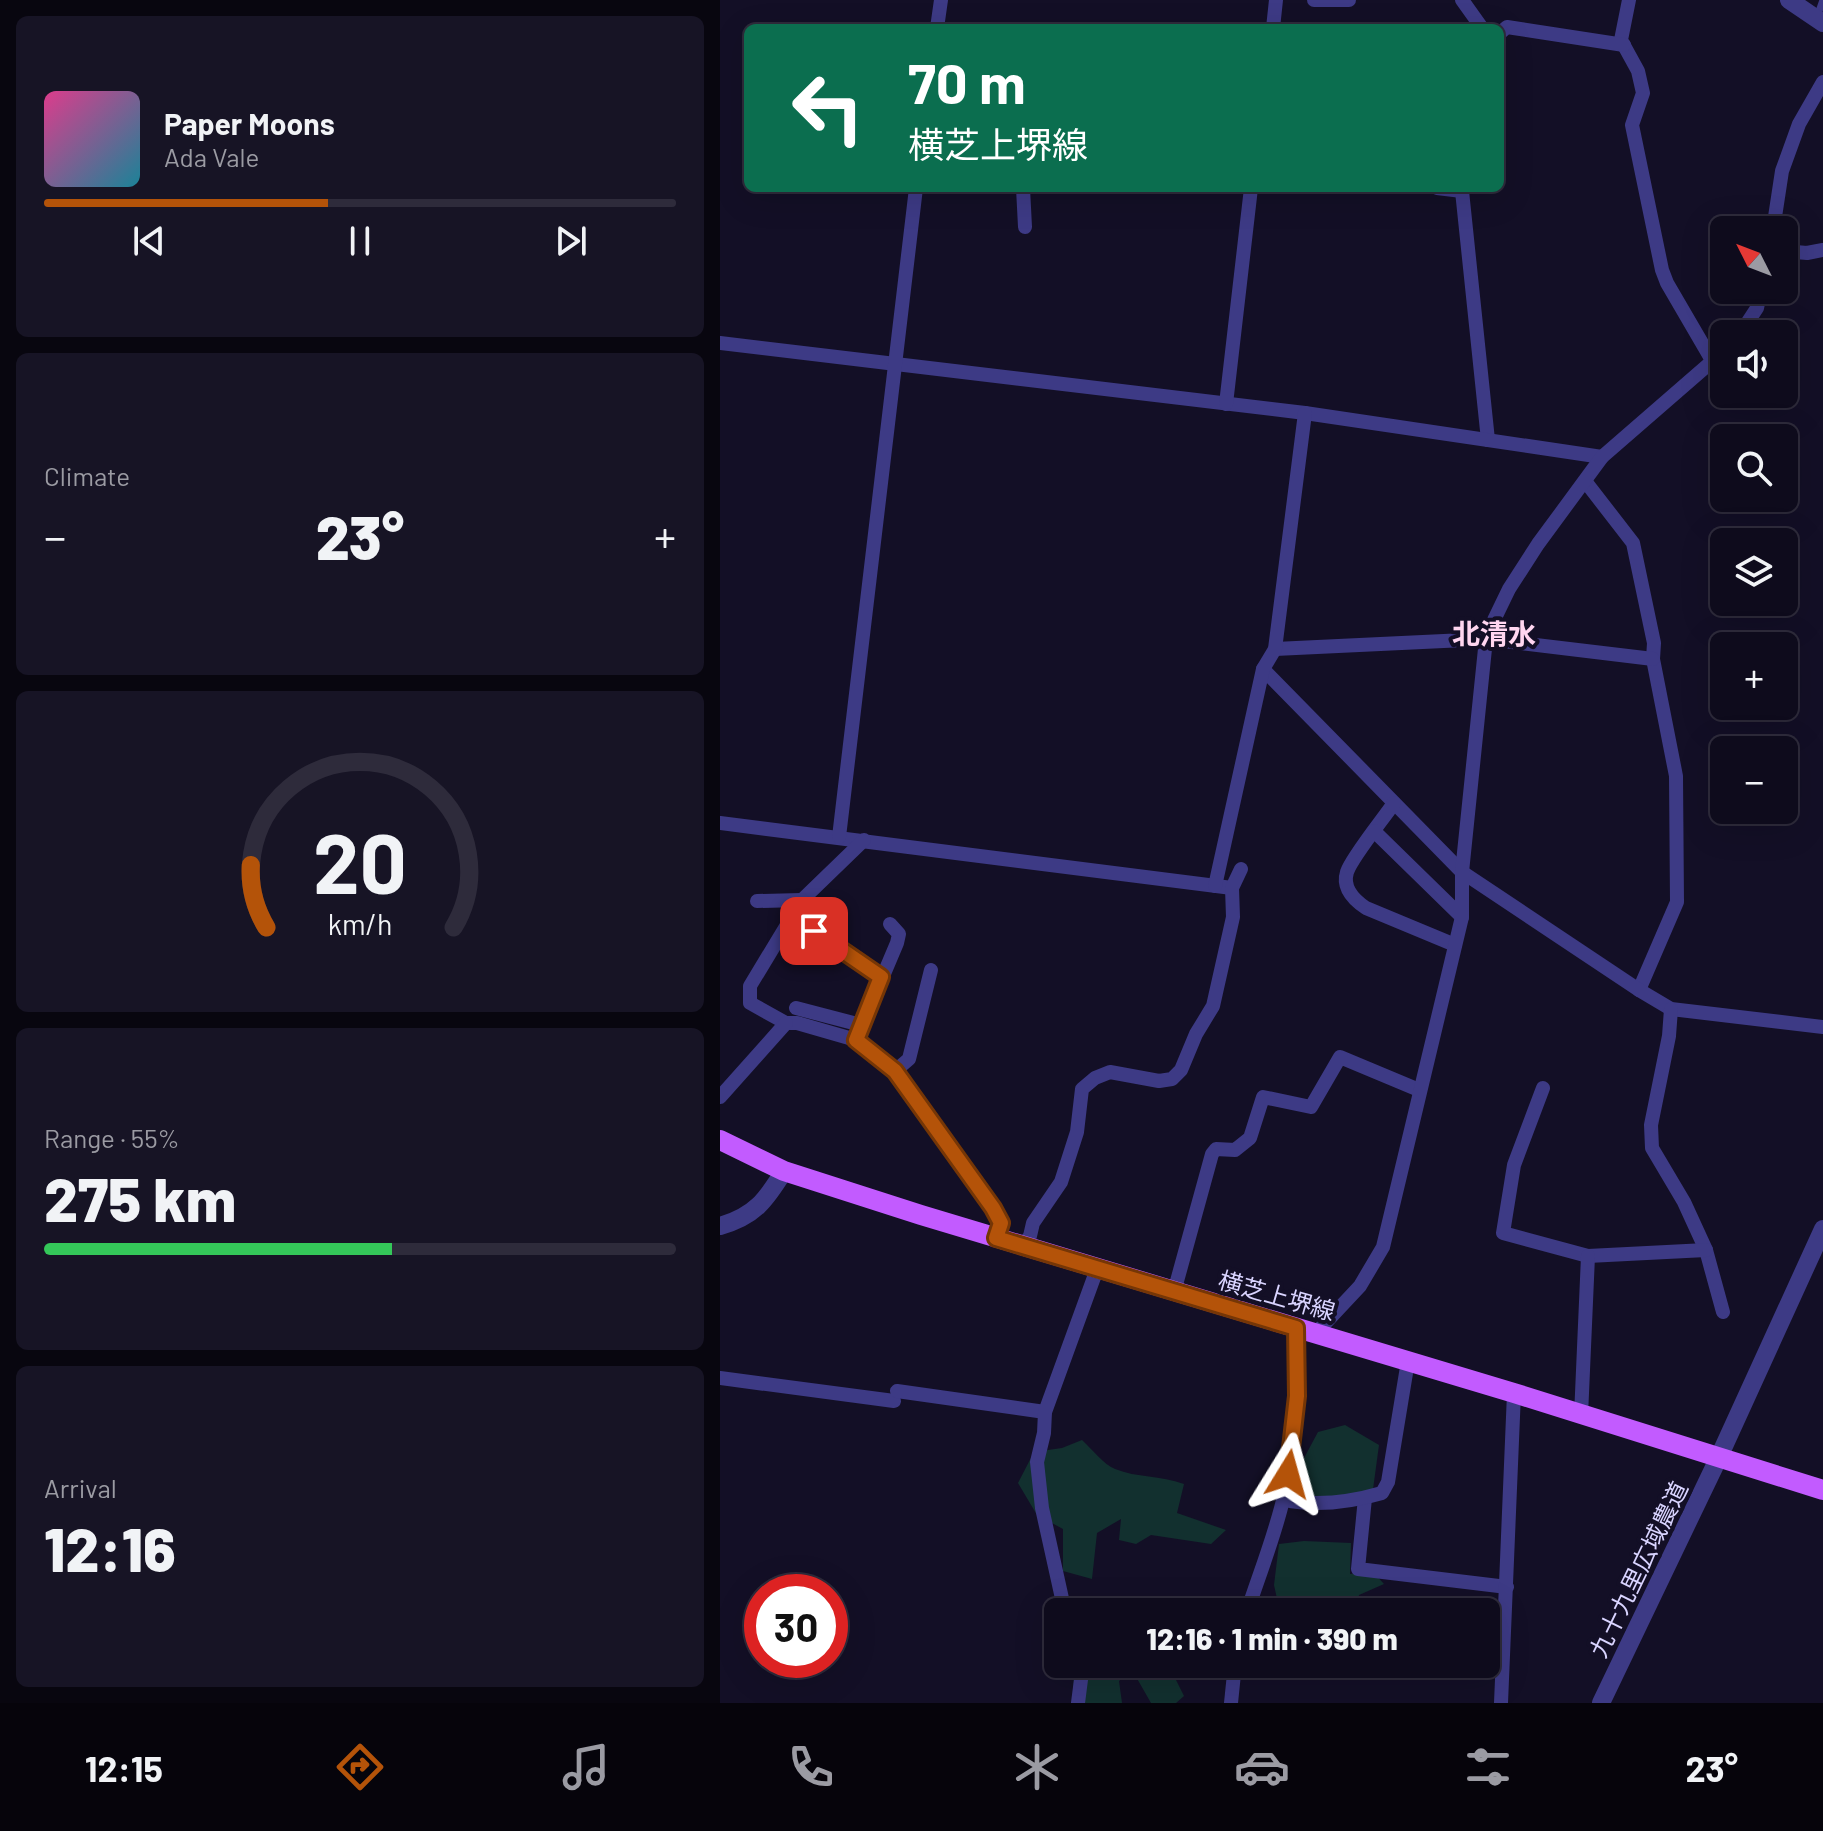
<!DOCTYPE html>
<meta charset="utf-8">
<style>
body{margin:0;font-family:Barlow,"Noto Sans JP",sans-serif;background:#171425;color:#f1f3f6;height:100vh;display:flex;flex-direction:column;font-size:30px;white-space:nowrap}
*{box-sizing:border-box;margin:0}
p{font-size:26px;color:#9b9ba3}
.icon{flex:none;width:44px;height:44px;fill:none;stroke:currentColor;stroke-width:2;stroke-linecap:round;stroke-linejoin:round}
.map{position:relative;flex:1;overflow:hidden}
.panel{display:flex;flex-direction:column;gap:16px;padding:16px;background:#08060f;width:720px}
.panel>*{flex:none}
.top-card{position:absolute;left:24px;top:24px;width:760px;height:168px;border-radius:12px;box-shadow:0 8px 32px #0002,0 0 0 2px #2e2b3b;background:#0b6e4f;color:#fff;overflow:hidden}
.needle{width:52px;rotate:312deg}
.tools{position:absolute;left:990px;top:216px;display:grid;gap:16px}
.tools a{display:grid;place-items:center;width:88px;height:88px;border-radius:12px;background:#0e0b1c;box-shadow:0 8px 32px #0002,0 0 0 2px #2e2b3b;font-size:40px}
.speed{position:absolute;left:24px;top:1574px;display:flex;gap:16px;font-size:40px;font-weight:700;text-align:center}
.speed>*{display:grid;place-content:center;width:104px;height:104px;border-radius:50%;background:#0e0b1c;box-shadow:0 8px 32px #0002,0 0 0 2px #2e2b3b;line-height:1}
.speed .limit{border:12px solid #d22;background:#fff;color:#111}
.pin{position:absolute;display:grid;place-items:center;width:68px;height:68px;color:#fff;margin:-34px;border-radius:16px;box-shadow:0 4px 12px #0006}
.me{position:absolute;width:88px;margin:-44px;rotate:8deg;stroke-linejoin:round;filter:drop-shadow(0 0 6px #0008)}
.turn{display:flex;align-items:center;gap:28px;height:168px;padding:0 32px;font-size:36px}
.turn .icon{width:104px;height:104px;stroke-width:2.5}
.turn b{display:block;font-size:56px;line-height:68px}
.big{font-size:60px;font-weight:800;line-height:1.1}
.panel .tile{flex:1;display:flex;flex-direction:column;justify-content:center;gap:12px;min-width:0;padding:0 28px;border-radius:12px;background:#171425}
.panel .dial{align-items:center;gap:0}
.dial svg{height:208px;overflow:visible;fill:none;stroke:#2e2b3b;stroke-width:7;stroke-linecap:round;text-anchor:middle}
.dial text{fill:#f1f3f6;stroke:none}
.song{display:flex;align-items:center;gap:24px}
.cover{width:96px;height:96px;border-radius:12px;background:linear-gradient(135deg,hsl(330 70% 55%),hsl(190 70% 35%))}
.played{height:8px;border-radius:4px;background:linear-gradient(90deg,#b45309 45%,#2e2b3b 45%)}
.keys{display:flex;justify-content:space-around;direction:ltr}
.heat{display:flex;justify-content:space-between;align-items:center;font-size:44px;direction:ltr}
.charge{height:12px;border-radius:6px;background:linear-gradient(90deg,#34c759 55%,#2e2b3b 0)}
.trip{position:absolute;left:324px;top:1598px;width:456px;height:80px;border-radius:12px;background:#0e0b1c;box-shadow:0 8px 32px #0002,0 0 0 2px #2e2b3b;font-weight:800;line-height:80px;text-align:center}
.dock{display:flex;height:128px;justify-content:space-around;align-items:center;background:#06040b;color:#9b9ba3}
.dock .icon{width:56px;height:56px}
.dock .selected{color:#b45309}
.dock b{font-size:36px;color:#f1f3f6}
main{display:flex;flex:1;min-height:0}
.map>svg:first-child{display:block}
.green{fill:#12302f}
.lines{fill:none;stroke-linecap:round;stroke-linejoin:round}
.service{stroke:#3d3a85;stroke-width:7}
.minor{stroke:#3d3a85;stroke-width:14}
.tertiary{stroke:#3d3a85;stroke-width:18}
.primary{stroke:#c25bff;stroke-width:20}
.route-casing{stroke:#753606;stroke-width:20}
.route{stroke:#b45309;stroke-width:14}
.labels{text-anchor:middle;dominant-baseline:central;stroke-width:8;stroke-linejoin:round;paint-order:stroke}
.street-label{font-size:24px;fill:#d9d4ff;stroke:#130f26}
.quarter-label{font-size:28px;font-weight:bold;fill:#ffd6f0;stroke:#130f26}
</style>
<main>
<section class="panel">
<div class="tile">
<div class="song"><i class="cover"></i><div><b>Paper Moons</b><p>Ada Vale</p></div></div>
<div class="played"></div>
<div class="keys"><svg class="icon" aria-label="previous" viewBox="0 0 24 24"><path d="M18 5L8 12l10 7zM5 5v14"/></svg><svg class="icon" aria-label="pause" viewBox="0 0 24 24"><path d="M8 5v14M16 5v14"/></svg><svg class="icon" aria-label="next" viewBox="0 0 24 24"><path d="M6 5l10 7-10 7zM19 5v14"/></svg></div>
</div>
<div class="tile"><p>Climate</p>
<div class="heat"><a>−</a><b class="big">23°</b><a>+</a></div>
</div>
<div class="tile dial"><svg viewBox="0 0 100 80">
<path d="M14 69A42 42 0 1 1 86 69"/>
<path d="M14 69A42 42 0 0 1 8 45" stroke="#b45309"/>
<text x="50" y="56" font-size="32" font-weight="700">20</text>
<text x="50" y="72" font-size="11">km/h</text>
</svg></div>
<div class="tile"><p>Range · 55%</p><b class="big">275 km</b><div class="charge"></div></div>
<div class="tile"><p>Arrival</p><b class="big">12:16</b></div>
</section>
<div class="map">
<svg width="1103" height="1703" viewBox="0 0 1103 1703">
<rect width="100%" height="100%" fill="#130f26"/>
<g class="green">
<path d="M 625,1425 L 659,1445 L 651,1504 L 592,1498 L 576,1473 L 598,1432 Z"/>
<path d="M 362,1440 C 372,1449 383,1464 395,1469 C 417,1478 440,1475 464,1484 L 457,1513 L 506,1530 L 491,1544 L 431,1535 L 416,1544 L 399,1540 L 401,1519 L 377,1533 L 372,1579 L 343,1571 L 343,1529 L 317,1515 L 298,1483 L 314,1452 L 342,1448 Z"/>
<path d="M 584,1541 L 631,1543 L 630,1574 L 653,1572 L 664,1584 L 639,1595 L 636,1612 L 560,1612 L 554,1585 L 559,1544 Z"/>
<path d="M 355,1664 L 510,1664 L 510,1669 L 454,1676 L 464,1696 L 456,1703 L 431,1703 L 415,1675 L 408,1673 L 399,1681 L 402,1703 L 352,1703 Z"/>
</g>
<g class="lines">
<path class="service" d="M 1097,17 L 1103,0"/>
<g class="minor">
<path d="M 594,0 L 629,0"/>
<path d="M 742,0 L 762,28"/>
<path d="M 909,0 L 901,40 L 918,71 L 923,93 L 912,125 L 942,270 L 947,283 L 993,362"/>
<path d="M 217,28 L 221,0"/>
<path d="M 553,28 L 556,0"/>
<path d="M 780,33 L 787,27 L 904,45"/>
<path d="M 303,188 L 305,227"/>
<path d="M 717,188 L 742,191 L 743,188"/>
<path d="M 742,191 L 768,440"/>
<path d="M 1053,230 L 1062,171 L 1079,124 L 1103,82"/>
<path d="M 1064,251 L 1087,253 L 1103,250"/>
<path d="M 1020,334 L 1037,308 L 1041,290"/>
<path d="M 0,343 L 585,413 L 882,457"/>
<path d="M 506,404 L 531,188"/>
<path d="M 865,481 L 913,543 L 934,643 L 933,659 L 956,776 L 957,902 L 919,990"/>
<path d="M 555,649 L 766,639 L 933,659"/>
<path d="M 543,669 L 742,872 L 919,990 L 951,1009 L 1103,1027"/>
<path d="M 674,803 C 664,818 632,857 627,872 C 622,888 634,900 646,908 L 735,945"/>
<path d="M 0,823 L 512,888"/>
<path d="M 654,831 L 742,917"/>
<path d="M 119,837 L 196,188"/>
<path d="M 144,840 L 82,900 L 30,986 L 30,1003 L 66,1023 L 77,1023 L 136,1040 L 156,1053 L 175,1071 L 280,1219 L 276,1238"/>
<path d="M 495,886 L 543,669 L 555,649 L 585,413"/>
<path d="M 37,901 L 82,900"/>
<path d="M 71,916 L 161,977"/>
<path d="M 76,1008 L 141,1025"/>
<path d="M 951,1009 L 949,1036 L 931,1125 L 932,1148 L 964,1202 L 986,1250 L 1003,1312"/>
<path d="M 136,1040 L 177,943 L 179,934 L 170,924"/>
<path d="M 175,1071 L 189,1059 L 211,970"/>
<path d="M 823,1088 L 794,1165 L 783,1233 L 868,1256 L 986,1250"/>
<path d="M 0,1097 L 66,1023"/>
<path d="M 302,1246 L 310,1236 L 313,1223 L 341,1182 L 357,1132 L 362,1089 L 375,1078 L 390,1072 L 439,1081 L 452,1079 L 461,1070 L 476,1034 L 493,1006 L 513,917 L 512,888 L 521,869"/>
<path d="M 454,1292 L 492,1154 L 496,1149 L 515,1150 L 530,1138 L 543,1097 L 591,1107 L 620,1057 L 699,1090"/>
<path d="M 596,1333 L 640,1286 L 663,1247 L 742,917 L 742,872 L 766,639 L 774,620 L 789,589 L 818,544 L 882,457 L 1004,351"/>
<path d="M 0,1378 L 174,1401"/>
<path d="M 177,1391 L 325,1412"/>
<path d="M 861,1416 L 868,1256"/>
<path d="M 645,1498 L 638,1569 L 787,1587"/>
<path d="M 564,1500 C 595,1506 631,1502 662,1493 L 668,1482 L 688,1361"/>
<path d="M 345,1612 L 322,1508 L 317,1462 L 324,1433 L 325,1412 L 377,1269"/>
<path d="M 527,1612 C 539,1575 554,1538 563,1500 C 578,1444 577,1385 576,1328"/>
<path d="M 358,1703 L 363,1664"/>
<path d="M 511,1703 L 515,1664"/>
<path d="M 781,1703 L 794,1393"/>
</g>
<g class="tertiary">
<path d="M 1069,0 L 1103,23"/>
<path d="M 0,1226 C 35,1216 46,1200 64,1171"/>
<path d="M 881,1703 L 999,1457 L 1103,1229"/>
</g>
<path class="primary" d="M 0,1140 L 64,1171 L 201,1215 L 794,1393 L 1103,1490"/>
</g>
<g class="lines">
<defs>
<path id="route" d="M 94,931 L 161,977 L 136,1040 L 175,1071 L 273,1208 L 281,1223 L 276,1238 L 576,1328 L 577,1396 L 568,1474"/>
</defs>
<use href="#route" class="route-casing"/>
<use href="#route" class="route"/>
</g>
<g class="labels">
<g class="street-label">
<text transform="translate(557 1295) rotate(16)">横芝上堺線</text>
<text transform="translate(918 1569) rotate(-64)">九十九里広域農道</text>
</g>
<g class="quarter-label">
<text x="774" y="633">北清水</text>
</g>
</g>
</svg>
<div class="tools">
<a><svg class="needle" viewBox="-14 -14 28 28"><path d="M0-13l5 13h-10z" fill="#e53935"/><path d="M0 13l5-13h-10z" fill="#9b9ba3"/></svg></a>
<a><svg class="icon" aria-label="sound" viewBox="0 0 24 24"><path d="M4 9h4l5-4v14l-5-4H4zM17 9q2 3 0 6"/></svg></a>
<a><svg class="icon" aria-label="search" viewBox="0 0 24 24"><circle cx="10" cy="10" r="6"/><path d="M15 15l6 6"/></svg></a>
<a><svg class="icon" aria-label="layers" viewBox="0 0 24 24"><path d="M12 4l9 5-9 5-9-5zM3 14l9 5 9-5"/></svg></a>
<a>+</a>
<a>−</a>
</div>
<div class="speed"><div class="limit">30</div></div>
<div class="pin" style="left:94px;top:931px;background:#d93025"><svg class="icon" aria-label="arrive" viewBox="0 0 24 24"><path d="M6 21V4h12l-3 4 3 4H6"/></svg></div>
<svg class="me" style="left:568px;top:1474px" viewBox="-20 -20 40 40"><path d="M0-17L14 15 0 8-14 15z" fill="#b45309" stroke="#fff" stroke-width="4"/></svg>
<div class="trip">12:16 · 1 min · 390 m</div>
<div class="top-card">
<div class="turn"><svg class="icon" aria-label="left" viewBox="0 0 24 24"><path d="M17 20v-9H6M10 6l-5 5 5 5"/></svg><div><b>70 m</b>横芝上堺線</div></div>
</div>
</div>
</main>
<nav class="dock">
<b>12:15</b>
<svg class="icon selected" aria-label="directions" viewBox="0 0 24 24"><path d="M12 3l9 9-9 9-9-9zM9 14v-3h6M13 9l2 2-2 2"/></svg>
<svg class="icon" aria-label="music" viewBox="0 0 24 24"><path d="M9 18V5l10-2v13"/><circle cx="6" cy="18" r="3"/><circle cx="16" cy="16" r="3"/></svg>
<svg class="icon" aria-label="phone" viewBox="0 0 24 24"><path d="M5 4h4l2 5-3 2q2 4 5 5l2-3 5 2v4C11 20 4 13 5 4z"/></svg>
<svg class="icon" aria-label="climate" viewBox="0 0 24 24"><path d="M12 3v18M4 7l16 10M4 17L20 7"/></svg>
<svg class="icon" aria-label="car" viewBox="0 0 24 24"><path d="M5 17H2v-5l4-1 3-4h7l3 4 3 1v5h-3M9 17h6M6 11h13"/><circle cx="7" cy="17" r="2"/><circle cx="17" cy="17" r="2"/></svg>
<svg class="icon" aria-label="filters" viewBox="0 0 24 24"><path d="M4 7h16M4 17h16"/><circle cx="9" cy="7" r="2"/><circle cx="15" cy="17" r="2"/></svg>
<b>23°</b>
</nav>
